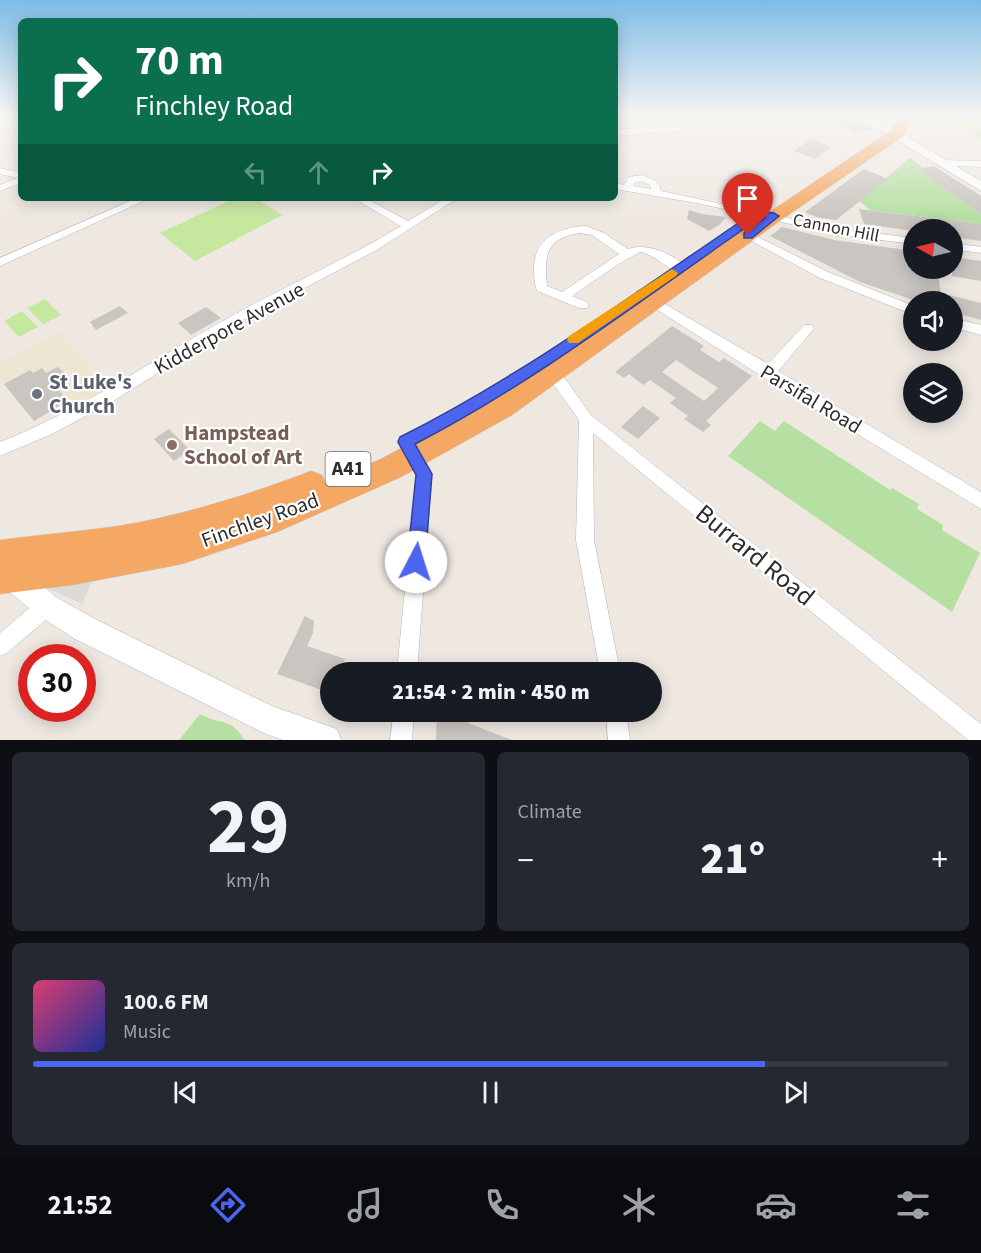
<!DOCTYPE html>
<meta charset="utf-8">
<style>
body{margin:0;font-family:"Source Sans 3",sans-serif;background:#242831;color:#f1f3f6;height:100vh;display:flex;flex-direction:column;font-size:22px;white-space:nowrap}
*{box-sizing:border-box;margin:0}
p{font-size:20px;color:#9ea1a6}
.icon{flex:none;width:33px;height:33px;fill:none;stroke:currentColor;stroke-width:2;stroke-linecap:round;stroke-linejoin:round}
.map{position:relative;height:740px;overflow:hidden}
.side{display:flex;flex-direction:column;gap:12px;padding:12px;background:#0d0f14;flex:1}
.side>*{flex:none}
.guide{position:absolute;left:18px;top:18px;width:600px;height:183px;border-radius:9px;box-shadow:0 3px 15px #0003;background:#0b6e4f;color:#fff;overflow:hidden}
.needle{width:39px;rotate:278deg}
.tools{position:absolute;left:903px;top:219px;display:grid;gap:12px}
.tools a{display:grid;place-items:center;width:60px;height:60px;border-radius:50%;background:#171b24;box-shadow:0 3px 15px #0003;font-size:30px}
.speed{position:absolute;left:18px;top:644px;display:flex;gap:12px;font-size:30px;font-weight:700;text-align:center}
.speed>*{display:grid;place-content:center;width:78px;height:78px;border-radius:50%;background:#171b24;box-shadow:0 3px 15px #0003;line-height:1}
.speed .limit{border:9px solid #d22;background:#fff;color:#111}
.pin{position:absolute;display:grid;place-items:center;width:51px;height:51px;color:#fff;margin:-62px -26px;border-radius:50% 50% 50% 0;rotate:-45deg;box-shadow:0 0 6px #0007}
.pin .icon{rotate:45deg}
.me{position:absolute;width:66px;margin:-33px;rotate:5deg;stroke-linejoin:round;filter:drop-shadow(0 0 4px #0008)}
.turn{display:flex;align-items:center;gap:21px;height:126px;padding:0 18px;font-size:27px}
.turn .icon{width:78px;height:78px;stroke-width:2.5}
.turn b{display:block;font-size:42px;line-height:51px}
.lanes{display:flex;align-items:center;height:57px;padding:0 18px;background:#0003;justify-content:center;gap:30px;direction:ltr}
.lanes .off{opacity:.35}
.big{font-size:45px;font-weight:800;line-height:1.1}
.side .card{flex:1;display:flex;flex-direction:column;justify-content:center;gap:9px;min-width:0;padding:0 21px;border-radius:9px;background:#242831}
.side .dial{align-items:center;gap:0}
.dial b{font-size:78px;line-height:1}
.song{display:flex;align-items:center;gap:18px}
.cover{width:72px;height:72px;border-radius:9px;background:linear-gradient(135deg,hsl(340 70% 55%),hsl(230 70% 35%))}
.played{height:6px;border-radius:3px;background:linear-gradient(90deg,#4c65ef 80%,#363941 80%)}
.keys{display:flex;justify-content:space-around;direction:ltr}
.heat{display:flex;justify-content:space-between;align-items:center;font-size:33px;direction:ltr}
.side .tiles{flex:1;display:grid;gap:12px;grid-template-columns:1fr 1fr}
.card:last-child{grid-column:span 2}
.trip{position:absolute;left:320px;top:662px;width:342px;height:60px;border-radius:30px;background:#171b24;box-shadow:0 3px 15px #0003;font-weight:800;line-height:60px;text-align:center}
.menu{display:flex;height:96px;justify-content:space-around;align-items:center;background:#090b0e;color:#9ea1a6}
.menu .icon{width:42px;height:42px}
.menu .active{color:#4c65ef}
.menu b{font-size:27px;color:#f1f3f6}
.map>svg:first-child{display:block}
.education{fill:#eee5d2}
.green{fill:#b5e0a1}
.pitch{fill:#c5e79e}
.plaza{fill:#dedbd7}
.building{fill:#c9c5c0;fill-rule:evenodd}
.lines{fill:none;stroke-linecap:round;stroke-linejoin:round}
.street-casing{stroke:#b4b6bf;stroke-width:1}
.secondary-casing{stroke:#b4b6bf;stroke-width:1}
.highway-casing{stroke:#c8c8c8;stroke-width:1}
.street{fill:#fff;fill-rule:evenodd}
.secondary{fill:#fff;fill-rule:evenodd}
.highway{fill:#f5a864;fill-rule:evenodd}
.route{fill:#4c65ef;stroke:#31429b;stroke-width:1.5}
.slow{fill:#f59e0b}
.worship-dot{fill:#6b7280;stroke:#fff;stroke-width:2}
.education-dot{fill:#8d6e63;stroke:#fff;stroke-width:2}
.labels{text-anchor:middle;dominant-baseline:central;stroke-width:4.5;stroke-linejoin:round;paint-order:stroke}
.far-street-label{font-size:18px;fill:#2d2d2d;stroke:#fff}
.shield{fill:#fff;stroke:#6c6c6c;stroke-width:1.5}
.shield-label{font-size:20px;font-weight:bold;fill:#2d2d2d}
.street-label{font-size:21px;fill:#2d2d2d;stroke:#fff}
.worship-label{font-size:21px;font-weight:bold;fill:#5b616d;stroke:#fff;text-anchor:start}
.education-label{font-size:21px;font-weight:bold;fill:#785e54;stroke:#fff;text-anchor:start}
.near-street-label{font-size:26px;fill:#2d2d2d;stroke:#fff}
</style>
<div class="map">
<svg width="981" height="740" viewBox="0 0 981 740">
<rect width="100%" height="100%" fill="#eee8e1"/>
<path class="education" d="M 58,332 L 108,387 L 76,405 L 68,401 L 56,387 L 70,380 L 58,367 L 46,373 L 42,368 L 33,373 L 30,370 L 0,385 L 0,363 Z"/>
<g class="green">
<path d="M 910,158 L 923,167 L 917,169 L 981,214 L 981,224 L 870,210 L 859,201 Z"/>
<path d="M 760,421 L 775,431 L 784,421 L 890,490 L 892,488 L 919,504 L 917,509 L 943,525 L 942,530 L 980,553 L 952,612 L 728,456 Z"/>
<path d="M 200,714 C 218,725 232,717 244,740 L 179,740 Z"/>
</g>
<g class="pitch">
<path d="M 981,116 L 981,139 L 946,120 Z"/>
<path d="M 235,198 L 255,198 L 282,215 L 195,261 L 160,233 Z"/>
<path d="M 45,299 L 61,315 L 43,324 L 27,308 Z"/>
<path d="M 22,311 L 38,327 L 19,337 L 4,321 Z"/>
</g>
<path class="plaza" d="M 94,577 L 82,604 L 45,587 Z"/>
<g class="building">
<path d="M 826,115 L 852,115 L 875,129 L 855,133 Z"/>
<path d="M 811,139 L 831,147 L 815,159 L 794,151 Z"/>
<path d="M 934,166 L 981,196 L 981,214 L 916,169 Z"/>
<path d="M 864,169 L 888,179 L 836,220 L 816,217 L 805,212 Z"/>
<path d="M 859,209 L 981,224 L 981,241 L 952,237 L 952,230 L 914,230 L 914,231 L 864,224 Z"/>
<path d="M 689,210 L 702,214 L 726,217 L 719,225 L 709,231 L 687,219 Z"/>
<path d="M 782,227 L 834,240 L 914,251 L 914,268 L 937,268 L 941,293 L 981,303 L 981,320 L 952,312 L 952,302 L 919,302 L 860,282 L 770,236 Z"/>
<path d="M 952,257 L 981,261 L 981,281 L 952,276 Z"/>
<path d="M 120,306 L 128,313 L 96,330 L 90,322 Z"/>
<path d="M 206,307 L 221,318 L 191,335 L 178,323 Z"/>
<path d="M 672,326 L 704,346 L 700,350 L 719,362 L 724,358 L 752,376 L 706,421 L 711,425 L 703,432 L 684,419 L 688,416 L 670,403 L 676,398 L 650,380 L 643,385 L 629,374 L 624,378 L 615,372 ZM 676,360 L 718,388 L 704,401 L 662,372 Z"/>
<path d="M 58,367 L 71,380 L 56,387 L 68,401 L 34,421 L 4,384 L 30,370 L 33,373 L 42,368 L 46,373 Z"/>
<path d="M 643,406 L 660,418 L 638,439 L 621,427 Z"/>
<path d="M 169,429 L 190,450 L 174,461 L 154,439 Z"/>
<path d="M 305,616 L 314,621 L 313,633 L 307,646 L 345,659 L 343,663 L 363,671 L 330,672 L 330,693 L 277,674 Z"/>
<path d="M 437,711 L 454,711 L 470,717 L 468,723 L 512,740 L 436,740 Z"/>
</g>
<g class="lines">
<defs>
<g id="street">
<path d="M 699,115 L 710,115 L 681,130 L 615,136 L 615,130 L 679,125 Z"/>
<path d="M 915,115 L 947,115 C 939,119 923,119 915,115 Z"/>
<path d="M 942,160 L 981,161 L 981,167 L 939,165 L 937,163 Z"/>
<path d="M 0,168 L 21,173 L 21,183 L 0,191 L 0,185 L 18,178 L 0,174 Z"/>
<path d="M 642,175 L 658,182 L 661,191 L 839,229 L 914,238 L 914,244 L 839,235 L 702,204 L 615,189 L 615,183 L 624,185 L 629,177 ZM 641,181 L 650,185 L 651,189 L 633,186 L 635,182 Z"/>
<path d="M 137,198 L 150,198 L 0,266 L 0,258 Z"/>
<path d="M 353,198 L 365,198 L 408,221 L 446,198 L 458,198 L 375,251 L 236,324 L 110,403 L 52,434 L 0,456 L 0,442 C 84,409 150,361 228,318 C 285,286 345,260 401,226 Z"/>
<path d="M 586,226 L 604,233 L 628,249 C 650,241 681,258 696,275 L 694,278 C 679,280 658,255 640,252 L 617,265 L 572,296 L 587,302 L 589,305 L 587,308 L 579,308 L 537,291 C 534,283 534,275 534,267 C 535,238 559,227 586,226 ZM 579,233 L 592,235 L 619,254 L 562,292 L 547,286 C 544,256 545,239 579,233 Z"/>
<path d="M 748,232 L 828,272 L 914,306 L 914,315 L 820,278 L 744,237 L 743,235 Z"/>
<path d="M 952,243 L 981,247 L 981,253 L 952,249 Z"/>
<path d="M 641,290 L 768,364 L 804,325 L 812,325 L 814,328 L 812,331 L 778,371 L 981,492 L 981,509 L 763,377 L 637,297 L 635,294 L 637,291 Z"/>
<path d="M 952,318 L 981,325 L 981,335 L 952,327 Z"/>
<path d="M 540,358 L 561,373 L 591,415 L 981,724 L 981,740 L 968,740 L 593,433 L 594,540 L 620,672 L 600,672 L 576,540 L 579,420 L 551,381 L 533,363 Z"/>
<path d="M 405,436 L 410,437 L 432,474 L 417,672 L 397,672 L 416,475 L 397,442 L 400,437 Z"/>
<path d="M 47,597 L 54,599 L 56,606 L 54,613 L 7,653 L 0,656 L 0,633 L 40,599 Z"/>
<path d="M 394,711 L 414,711 L 412,740 L 390,740 Z"/>
<path d="M 606,711 L 626,711 L 630,740 L 608,740 Z"/>
</g>
<g id="secondary">
<path d="M 856,115 L 871,115 L 981,181 L 981,191 Z"/>
<path d="M 0,557 L 35,579 L 56,597 L 95,619 L 272,706 L 337,729 L 341,740 L 283,740 L 266,734 L 75,639 L 38,615 L 0,585 Z"/>
</g>
<path id="highway" d="M 897,115 L 913,115 L 915,118 L 902,137 L 781,220 L 512,415 L 401,477 L 277,532 L 182,564 L 72,585 L 0,594 L 0,540 C 45,534 91,531 136,523 C 196,511 254,493 311,471 L 322,475 L 325,482 L 381,459 L 492,399 L 890,131 L 899,119 Z"/>
</defs>
<use href="#street" class="street-casing"/>
<use href="#secondary" class="secondary-casing"/>
<use href="#highway" class="highway-casing"/>
<use href="#street" class="street"/>
<use href="#secondary" class="secondary"/>
<use href="#highway" class="highway"/>
</g>
<linearGradient id="sky" x2="0" y2="1"><stop stop-color="#7cbce8"/><stop offset="0.53" stop-color="#f7f5f2"/><stop offset="1" stop-color="#f7f5f2" stop-opacity="0"/></linearGradient>
<rect width="981" height="219" fill="url(#sky)"/>
<path class="route" d="M 756,211 L 774,213 L 779,216 L 752,238 L 744,238 L 744,233 L 765,218 L 761,217 C 648,295 537,381 415,444 L 432,474 L 425,562 L 423,568 L 416,571 L 410,568 L 407,562 L 416,475 L 398,442 L 400,437 C 525,374 639,290 756,211 Z"/>
<path class="slow" d="M 672,269 L 678,273 L 676,276 L 578,343 L 569,343 L 567,340 L 569,336 Z"/>
<circle class="worship-dot" cx="37" cy="394" r="6"/>
<circle class="education-dot" cx="172" cy="445" r="6"/>
<g class="labels">
<g class="far-street-label">
<text transform="translate(836 228) rotate(11)">Cannon Hill</text>
</g>
<rect class="shield" x="325.5" y="452" width="45" height="34" rx="4.5"/>
<g class="shield-label">
<text x="348" y="469">A41</text>
</g>
<g class="street-label">
<text transform="translate(229 328) rotate(-29)">Kidderpore Avenue</text>
<text transform="translate(811 399) rotate(31)">Parsifal Road</text>
<text transform="translate(260 520) rotate(-20)">Finchley Road</text>
</g>
<g class="worship-label">
<text x="49" y="382">St Luke's<tspan x="49" dy="24">Church</tspan></text>
</g>
<g class="education-label">
<text x="184" y="433">Hampstead<tspan x="184" dy="24">School of Art</tspan></text>
</g>
<g class="near-street-label">
<text transform="translate(755 555) rotate(39)">Burrard Road</text>
</g>
</g>
</svg>
<div class="tools">
<a><svg class="needle" viewBox="-14 -14 28 28"><path d="M0-13l5 13h-10z" fill="#e53935"/><path d="M0 13l5-13h-10z" fill="#9ea1a6"/></svg></a>
<a><svg class="icon" aria-label="sound" viewBox="0 0 24 24"><path d="M4 9h4l5-4v14l-5-4H4zM17 9q2 3 0 6"/></svg></a>
<a><svg class="icon" aria-label="layers" viewBox="0 0 24 24"><path d="M12 4l9 5-9 5-9-5zM3 14l9 5 9-5"/></svg></a>
</div>
<div class="speed"><div class="limit">30</div></div>
<div class="pin" style="left:748px;top:235px;background:#d93025"><svg class="icon" aria-label="arrive" viewBox="0 0 24 24"><path d="M6 21V4h12l-3 4 3 4H6"/></svg></div>
<svg class="me" style="left:416px;top:562px" viewBox="-20 -20 40 40"><circle r="19" fill="#fff"/><path d="M0-13L10 11 0 6-10 11z" fill="#4c65ef"/></svg>
<div class="trip">21:54 · 2 min · 450 m</div>
<div class="guide">
<div class="turn"><svg class="icon" aria-label="right" viewBox="0 0 24 24"><path d="M7 20v-9h11M14 6l5 5-5 5"/></svg><div><b>70 m</b>Finchley Road</div></div>
<div class="lanes"><svg class="icon off" aria-label="left" viewBox="0 0 24 24"><path d="M17 20v-9H6M10 6l-5 5 5 5"/></svg><svg class="icon off" aria-label="ahead" viewBox="0 0 24 24"><path d="M12 20V5M6 11l6-6 6 6"/></svg><svg class="icon" aria-label="right" viewBox="0 0 24 24"><path d="M7 20v-9h11M14 6l5 5-5 5"/></svg></div>
</div>
</div>
<section class="side">
<div class="tiles">
<div class="card dial"><b>29</b><p>km/h</p></div>
<div class="card"><p>Climate</p>
<div class="heat"><a>−</a><b class="big">21°</b><a>+</a></div>
</div>
<div class="card">
<div class="song"><i class="cover"></i><div><b>100.6 FM</b><p>Music</p></div></div>
<div class="played"></div>
<div class="keys"><svg class="icon" aria-label="previous" viewBox="0 0 24 24"><path d="M18 5L8 12l10 7zM5 5v14"/></svg><svg class="icon" aria-label="pause" viewBox="0 0 24 24"><path d="M8 5v14M16 5v14"/></svg><svg class="icon" aria-label="next" viewBox="0 0 24 24"><path d="M6 5l10 7-10 7zM19 5v14"/></svg></div>
</div>
</div>
</section>
<nav class="menu">
<b>21:52</b>
<svg class="icon active" aria-label="directions" viewBox="0 0 24 24"><path d="M12 3l9 9-9 9-9-9zM9 14v-3h6M13 9l2 2-2 2"/></svg>
<svg class="icon" aria-label="music" viewBox="0 0 24 24"><path d="M9 18V5l10-2v13"/><circle cx="6" cy="18" r="3"/><circle cx="16" cy="16" r="3"/></svg>
<svg class="icon" aria-label="phone" viewBox="0 0 24 24"><path d="M5 4h4l2 5-3 2q2 4 5 5l2-3 5 2v4C11 20 4 13 5 4z"/></svg>
<svg class="icon" aria-label="climate" viewBox="0 0 24 24"><path d="M12 3v18M4 7l16 10M4 17L20 7"/></svg>
<svg class="icon" aria-label="car" viewBox="0 0 24 24"><path d="M5 17H2v-5l4-1 3-4h7l3 4 3 1v5h-3M9 17h6M6 11h13"/><circle cx="7" cy="17" r="2"/><circle cx="17" cy="17" r="2"/></svg>
<svg class="icon" aria-label="filters" viewBox="0 0 24 24"><path d="M4 7h16M4 17h16"/><circle cx="9" cy="7" r="2"/><circle cx="15" cy="17" r="2"/></svg>
</nav>
